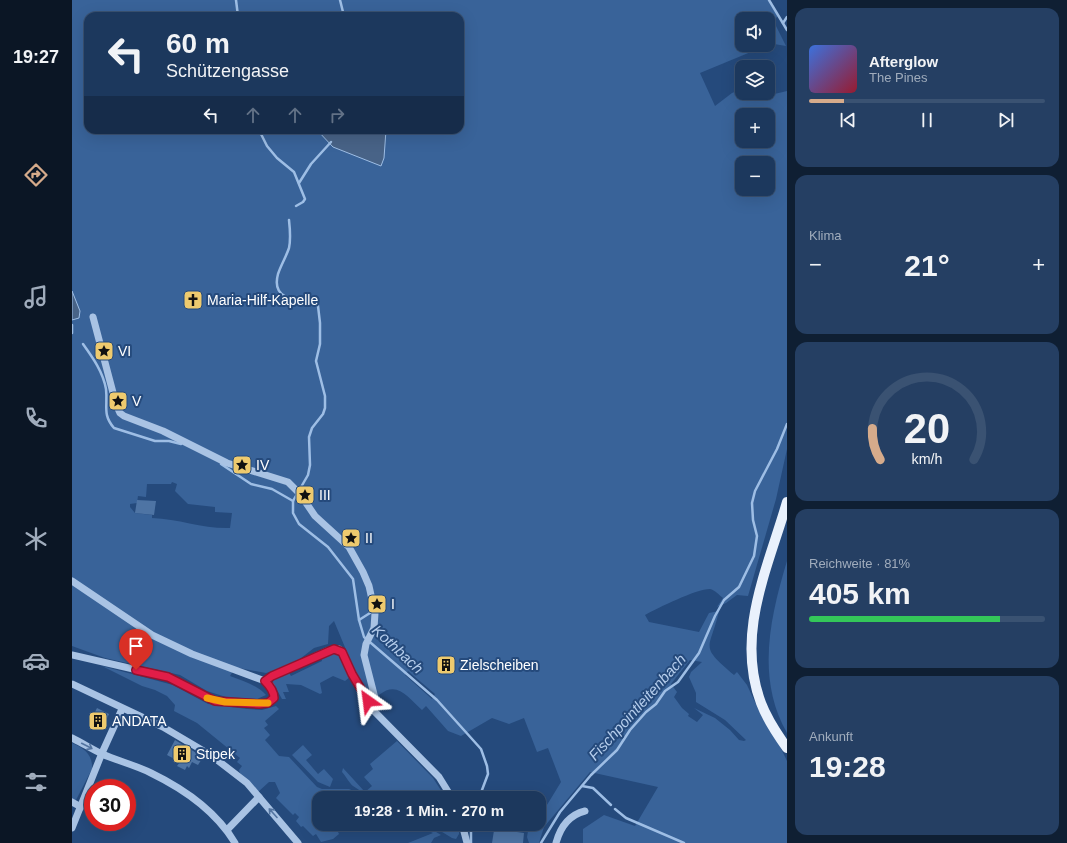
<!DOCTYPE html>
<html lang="de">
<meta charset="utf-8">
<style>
body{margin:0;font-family:Helvetica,sans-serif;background:#253f63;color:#f1f3f6;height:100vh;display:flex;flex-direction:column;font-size:15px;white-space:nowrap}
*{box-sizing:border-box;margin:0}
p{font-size:13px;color:#a0acbc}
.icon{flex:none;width:22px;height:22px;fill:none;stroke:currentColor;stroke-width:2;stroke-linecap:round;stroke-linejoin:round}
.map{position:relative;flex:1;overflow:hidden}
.drawer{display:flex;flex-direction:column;gap:8px;padding:8px;background:#0f1f33;width:280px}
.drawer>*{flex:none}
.guide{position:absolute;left:12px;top:12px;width:380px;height:122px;border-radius:12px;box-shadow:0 4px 16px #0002,0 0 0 1px #3a5272;background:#1c385d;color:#f1f3f6;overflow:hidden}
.buttons{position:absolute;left:663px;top:12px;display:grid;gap:8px}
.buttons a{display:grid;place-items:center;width:40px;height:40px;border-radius:8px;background:#1c385d;box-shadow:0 4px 16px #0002,0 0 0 1px #3a5272;font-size:20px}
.speed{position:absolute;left:12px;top:779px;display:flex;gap:8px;font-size:20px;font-weight:700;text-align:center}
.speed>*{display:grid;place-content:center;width:52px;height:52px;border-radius:50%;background:#1c385d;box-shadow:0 4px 16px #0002,0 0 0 1px #3a5272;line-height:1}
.speed .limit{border:6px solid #d22;background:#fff;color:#111}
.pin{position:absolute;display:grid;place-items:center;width:34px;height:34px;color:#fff;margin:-41px -17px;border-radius:50% 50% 50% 0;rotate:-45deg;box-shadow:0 0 4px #0007}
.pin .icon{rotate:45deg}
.me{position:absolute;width:44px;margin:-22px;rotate:329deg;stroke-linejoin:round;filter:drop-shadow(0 0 3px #0008)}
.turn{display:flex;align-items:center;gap:14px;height:84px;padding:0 16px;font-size:18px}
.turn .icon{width:52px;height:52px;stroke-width:2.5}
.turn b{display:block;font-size:28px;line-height:34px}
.lanes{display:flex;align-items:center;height:38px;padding:0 16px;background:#0003;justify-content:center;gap:20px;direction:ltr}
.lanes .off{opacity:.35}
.big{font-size:30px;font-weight:700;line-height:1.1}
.drawer .card{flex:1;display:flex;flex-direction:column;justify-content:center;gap:6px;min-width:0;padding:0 14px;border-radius:12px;background:#253f63}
.drawer .dial{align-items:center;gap:0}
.dial svg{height:104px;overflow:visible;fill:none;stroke:#3a5272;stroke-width:7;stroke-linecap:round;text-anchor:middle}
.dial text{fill:#f1f3f6;stroke:none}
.song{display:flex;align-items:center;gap:12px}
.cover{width:48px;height:48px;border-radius:6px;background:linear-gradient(135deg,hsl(220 70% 55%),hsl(350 70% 35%))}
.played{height:4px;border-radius:2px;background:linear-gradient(90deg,#d6ab8b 15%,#3a5272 15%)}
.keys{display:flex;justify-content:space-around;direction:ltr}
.heat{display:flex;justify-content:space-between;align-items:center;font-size:22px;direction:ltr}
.charge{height:6px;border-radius:3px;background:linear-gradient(90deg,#34c759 81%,#3a5272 0)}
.trip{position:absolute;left:240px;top:791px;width:234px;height:40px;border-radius:12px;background:#1c385d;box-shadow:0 4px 16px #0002,0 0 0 1px #3a5272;font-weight:700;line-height:40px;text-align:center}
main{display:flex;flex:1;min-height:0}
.tabs{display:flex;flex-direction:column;width:72px;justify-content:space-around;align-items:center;background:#0b1625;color:#a0acbc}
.tabs .icon{width:28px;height:28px}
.tabs .active{color:#d6ab8b}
.tabs b{font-size:18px;color:#f1f3f6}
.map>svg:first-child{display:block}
.green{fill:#396399;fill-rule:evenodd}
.water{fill:#486387;stroke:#9ebee5}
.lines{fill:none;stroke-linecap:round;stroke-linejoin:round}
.stream{stroke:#9ebee5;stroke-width:2.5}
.building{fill:#4e74a4}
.minor{stroke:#a9c3e4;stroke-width:7}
.major{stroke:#e9f1fc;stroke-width:10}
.oneway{stroke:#5374a0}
.route-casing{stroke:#92132f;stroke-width:10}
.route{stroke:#e11d48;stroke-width:7}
.slow{stroke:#f59e0b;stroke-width:7}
.labels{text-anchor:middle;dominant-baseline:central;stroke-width:4;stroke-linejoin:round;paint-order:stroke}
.poi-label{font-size:14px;fill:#fff;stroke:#254a7c;text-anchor:start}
.water-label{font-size:15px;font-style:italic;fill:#b5cdec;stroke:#254a7c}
</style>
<main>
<nav class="tabs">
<b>19:27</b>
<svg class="icon active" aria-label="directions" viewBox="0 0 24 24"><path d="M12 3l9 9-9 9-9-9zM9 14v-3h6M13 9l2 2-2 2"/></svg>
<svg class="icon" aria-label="music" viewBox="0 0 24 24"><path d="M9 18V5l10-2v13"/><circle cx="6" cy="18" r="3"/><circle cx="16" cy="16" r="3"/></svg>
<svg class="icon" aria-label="phone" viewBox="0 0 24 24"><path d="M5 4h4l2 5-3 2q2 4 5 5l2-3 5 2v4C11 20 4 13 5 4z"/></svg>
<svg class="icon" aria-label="climate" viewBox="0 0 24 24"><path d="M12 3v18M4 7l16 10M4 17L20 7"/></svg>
<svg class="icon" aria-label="car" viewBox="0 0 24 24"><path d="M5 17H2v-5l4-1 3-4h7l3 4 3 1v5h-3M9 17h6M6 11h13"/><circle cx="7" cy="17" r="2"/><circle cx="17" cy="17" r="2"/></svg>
<svg class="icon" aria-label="filters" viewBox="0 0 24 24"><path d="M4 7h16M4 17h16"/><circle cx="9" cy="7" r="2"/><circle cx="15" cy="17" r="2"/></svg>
</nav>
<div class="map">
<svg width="715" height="843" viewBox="0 0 715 843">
<rect width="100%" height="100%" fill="#254a7c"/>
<g class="green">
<path d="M 0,0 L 696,0 L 706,16 L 703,19 L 703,24 L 714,46 L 702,44 L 693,46 L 628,73 L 643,106 L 660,93 L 670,89 L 670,93 L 694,96 L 715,91 L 715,449 L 704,499 L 676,596 L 665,595 L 654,603 L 645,607 L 651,598 C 647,595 643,590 638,589 C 624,589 586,608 573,615 L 577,622 L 627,632 L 637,613 L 647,611 C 638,651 626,644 662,675 L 665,672 L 675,685 L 690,717 L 705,740 L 715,761 L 715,843 L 511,843 L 511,829 L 532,815 L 563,826 L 586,787 L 518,772 L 472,827 L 467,843 L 457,843 L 455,837 L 457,825 L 467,824 L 467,818 L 489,782 L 476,748 L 465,752 L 452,718 L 437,724 L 420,718 L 389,736 L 376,731 L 354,706 L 350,710 C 336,697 325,680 307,695 L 305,709 L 290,688 L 262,621 L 257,626 L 256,644 L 242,648 L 220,665 L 194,673 L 167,668 L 161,671 L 158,676 C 171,681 185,685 194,695 L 185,699 L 154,697 L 135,691 L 108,675 L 33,658 L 0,646 ZM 16,16 L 388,16 L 388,130 L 16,130 ZM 670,19 L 696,19 L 696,45 L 670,45 ZM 670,115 L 696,115 L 696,141 L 670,141 ZM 670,163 L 696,163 L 696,189 L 670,189 ZM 100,482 L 105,484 L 103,491 L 116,504 L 143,507 L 143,512 L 160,513 L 158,528 C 132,529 107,519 80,518 L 80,515 L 63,513 L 58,507 L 58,504 L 65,503 L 66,496 L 74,497 L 75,484 L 99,484 ZM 618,660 L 630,662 L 619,672 L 617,677 L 624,693 L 624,702 L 653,720 L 674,740 L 672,741 L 667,740 L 658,730 L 643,718 L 622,708 L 631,715 L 625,722 L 616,716 L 617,714 L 610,708 L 602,697 L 605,692 L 599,684 ZM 336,671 L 363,694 L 360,699 L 333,675 Z"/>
<path d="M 715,561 L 715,733 C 684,679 698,617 715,561 Z"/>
<path d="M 263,652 L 267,655 L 278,677 L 273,681 L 261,676 L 248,683 L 250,693 L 248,694 L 229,685 L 214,684 L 217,692 L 211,692 L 214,699 L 210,699 L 201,683 L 201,678 L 216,671 L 219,676 L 250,661 L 249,656 Z"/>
<path d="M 30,666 L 101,685 L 136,704 L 175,709 L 190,710 L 204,706 L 207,709 L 193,721 L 196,725 L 192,728 L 198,735 L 193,740 L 207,756 L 217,757 L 245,787 L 250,789 L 277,789 L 299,798 L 247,798 L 247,824 L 267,824 L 263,826 L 267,834 L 261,839 L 249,842 L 244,834 L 241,836 L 231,826 L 229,827 L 224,821 L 227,817 L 223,813 L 221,815 L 204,798 L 208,793 L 203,782 L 197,782 L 186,792 L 168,773 L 167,770 L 170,766 L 165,762 L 168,758 L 125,723 L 102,711 L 103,705 L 95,696 L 83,690 L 70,686 Z"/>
<path d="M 325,741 L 361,778 L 374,798 C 344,798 307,805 281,786 C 277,783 274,776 270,772 L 271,768 L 293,792 L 300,786 L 292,777 L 301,769 L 298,764 Z"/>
<path d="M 0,743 C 12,748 21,755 20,769 L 4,800 L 0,800 Z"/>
<path d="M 231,745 L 240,755 L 234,760 L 246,774 L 252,769 L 261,779 L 258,787 L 246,782 L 220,755 Z"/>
<path d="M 343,824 L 351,824 L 369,835 L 362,838 L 359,843 L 336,843 L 361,833 Z"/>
<path d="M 357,824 L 387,824 L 387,834 L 384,839 L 380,838 Z"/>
</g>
<g class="water">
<path d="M 245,130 L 314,130 L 312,158 L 309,166 L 261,147 Z"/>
<path d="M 0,291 L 8,311 L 7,318 L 0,320 Z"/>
</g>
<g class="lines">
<g class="stream">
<path d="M 164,0 L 166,16"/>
<path d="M 268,0 L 272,16"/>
<path d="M 697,0 L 715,30"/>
<path d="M 711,23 L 715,17"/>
<path d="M 187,130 L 195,146 L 205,158 L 222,172 L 233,199 L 231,202 L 224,206"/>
<path d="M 227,183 L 239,164 L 259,142"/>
<path d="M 217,220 C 218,229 219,239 217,248 C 214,257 209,265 206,274 C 199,300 223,300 241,301 L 246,306 L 248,323 L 248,344 L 244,361 L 253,396 L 253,408 L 251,414 L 240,428 L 237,437 L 238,465 L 236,475 L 221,501 L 221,513 L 227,524 L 256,547 L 281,579 L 287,620 L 292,637 L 365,700 L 409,749 L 415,766 L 416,774 L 407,798"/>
<path d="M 0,325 L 0,333"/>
<path d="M 11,344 C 21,358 31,372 34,389 C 36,406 30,414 42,428 L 83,441 L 97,441 L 109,444"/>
<path d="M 149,464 L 179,484 L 200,489 L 221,501"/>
<path d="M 287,620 L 298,613"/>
<path d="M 510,786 L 521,788 L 539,805"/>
<path d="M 543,809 L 554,818 L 612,843"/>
<path d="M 399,824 L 399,843"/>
<path d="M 469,843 L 488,812 L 519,775 L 545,750 L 558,730 L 574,712 L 584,704 L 593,691 L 606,682 L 627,653 L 643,616 L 652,600 L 667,587 L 682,556 L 685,536 L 681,520 L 680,503 L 683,491 L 705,449 L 715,424"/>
</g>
</g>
<g class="building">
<path d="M 65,500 L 84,501 L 82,515 L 63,513 Z"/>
<path d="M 25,708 L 37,714 L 30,730 L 17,724 Z"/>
<path d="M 103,740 L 131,757 L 126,765 L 120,762 L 117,768 L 115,766 L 113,770 L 105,766 L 108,762 L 95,755 Z"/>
<path d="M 432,792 L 449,794 L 449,798 L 432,798 Z"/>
<path d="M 423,824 L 432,824 L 431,830 L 452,833 L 451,843 L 420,843 Z"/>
</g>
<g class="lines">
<g class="minor">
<path d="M 21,317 L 44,404 L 48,413 L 52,416 L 91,431 L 155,463 L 216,482 L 228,494 L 243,516 L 277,547 L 291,572 L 297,586 L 303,613 L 302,628 L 294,644 L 292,655 L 304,702 L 301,710"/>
<path d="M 0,581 L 80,635 L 120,654 L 193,681 L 199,686 L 202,698 L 196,703 L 187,704 L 143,701 L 96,677 L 0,655"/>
<path d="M 193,681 L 200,676 L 255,651 L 267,649 L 270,652 L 279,674 L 301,710 L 367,777 L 380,798"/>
<path d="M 0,684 L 91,727 L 140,756 L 175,783 L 226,843"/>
<path d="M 0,738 C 10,743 20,749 30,754 C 46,761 63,765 79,773 C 112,789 144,811 163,843"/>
<path d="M 0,802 L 9,807"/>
<path d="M 390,824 L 395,843"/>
<path d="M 0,828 L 30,753 L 50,709"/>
<path d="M 155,830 L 187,797"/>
<path d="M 484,843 C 488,828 497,815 513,811"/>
</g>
<path class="major" d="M 715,502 C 696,568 663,634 689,703 C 695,719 705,734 715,748"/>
</g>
<defs><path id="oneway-shaft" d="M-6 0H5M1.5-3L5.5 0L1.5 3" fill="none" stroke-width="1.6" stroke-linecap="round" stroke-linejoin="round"/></defs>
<g class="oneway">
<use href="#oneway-shaft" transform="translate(15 746) rotate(27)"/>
<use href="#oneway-shaft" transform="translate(201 813) rotate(-132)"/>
</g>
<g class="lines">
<defs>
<path id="route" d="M 64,670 L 96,677 L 143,701 L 187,704 L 196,703 L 202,698 C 202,691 198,686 193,681 L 200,676 L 262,649 L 270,652 L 280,674 L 296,701"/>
</defs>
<use href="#route" class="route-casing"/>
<use href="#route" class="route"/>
<path class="slow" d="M 135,698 L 153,702 L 196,703"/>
</g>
<defs>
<symbol id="church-square" viewBox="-11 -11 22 22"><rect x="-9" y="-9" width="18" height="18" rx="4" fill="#eeca6e" stroke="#254a7c"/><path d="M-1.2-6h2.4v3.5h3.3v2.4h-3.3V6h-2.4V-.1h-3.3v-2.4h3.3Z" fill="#111"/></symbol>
<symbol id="sight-square" viewBox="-11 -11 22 22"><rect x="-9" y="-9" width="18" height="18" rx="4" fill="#eeca6e" stroke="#254a7c"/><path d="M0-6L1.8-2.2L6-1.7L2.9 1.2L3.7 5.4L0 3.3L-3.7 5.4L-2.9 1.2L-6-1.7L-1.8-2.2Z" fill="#111"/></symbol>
<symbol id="building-square" viewBox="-11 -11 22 22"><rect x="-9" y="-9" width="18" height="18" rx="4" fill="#eeca6e" stroke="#254a7c"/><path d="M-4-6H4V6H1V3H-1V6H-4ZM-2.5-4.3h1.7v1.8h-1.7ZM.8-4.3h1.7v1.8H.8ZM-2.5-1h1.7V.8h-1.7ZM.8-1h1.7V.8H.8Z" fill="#111"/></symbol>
</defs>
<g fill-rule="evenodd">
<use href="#church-square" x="110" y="289" width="22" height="22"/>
<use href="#sight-square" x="21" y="340" width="22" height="22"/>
<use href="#sight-square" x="35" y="390" width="22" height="22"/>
<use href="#sight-square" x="159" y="454" width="22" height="22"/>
<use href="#sight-square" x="222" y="484" width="22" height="22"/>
<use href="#sight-square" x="268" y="527" width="22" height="22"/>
<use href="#sight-square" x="294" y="593" width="22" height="22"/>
<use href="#building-square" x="363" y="654" width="22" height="22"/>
<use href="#building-square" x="15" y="710" width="22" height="22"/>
<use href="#building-square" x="99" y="743" width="22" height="22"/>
</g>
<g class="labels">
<g class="poi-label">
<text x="135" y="300">Maria-Hilf-Kapelle</text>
<text x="46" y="351">VI</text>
<text x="60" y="401">V</text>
<text x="184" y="465">IV</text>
<text x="247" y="495">III</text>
<text x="293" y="538">II</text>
<text x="319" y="604">I</text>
<text x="388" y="665">Zielscheiben</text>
<text x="40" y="721">ANDATA</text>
<text x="124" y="754">Stipek</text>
</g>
<g class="water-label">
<text transform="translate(326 649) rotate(43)">Kothbach</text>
<text transform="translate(565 707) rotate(-48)">Fischpointleitenbach</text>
</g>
</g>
</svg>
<div class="buttons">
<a><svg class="icon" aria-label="sound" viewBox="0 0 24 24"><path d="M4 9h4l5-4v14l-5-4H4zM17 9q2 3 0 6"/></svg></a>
<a><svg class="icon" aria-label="layers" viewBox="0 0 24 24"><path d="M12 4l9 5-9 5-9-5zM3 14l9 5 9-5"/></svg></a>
<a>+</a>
<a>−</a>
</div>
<div class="speed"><div class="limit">30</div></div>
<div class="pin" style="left:64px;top:670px;background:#d93025"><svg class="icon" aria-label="arrive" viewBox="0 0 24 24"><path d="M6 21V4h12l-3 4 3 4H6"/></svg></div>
<svg class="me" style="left:296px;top:701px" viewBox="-20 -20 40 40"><path d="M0-17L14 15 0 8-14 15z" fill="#e11d48" stroke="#fff" stroke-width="4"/></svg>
<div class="trip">19:28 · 1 Min. · 270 m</div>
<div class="guide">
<div class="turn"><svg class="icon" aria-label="left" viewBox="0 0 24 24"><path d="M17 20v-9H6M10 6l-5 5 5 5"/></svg><div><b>60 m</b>Schützengasse</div></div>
<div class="lanes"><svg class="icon" aria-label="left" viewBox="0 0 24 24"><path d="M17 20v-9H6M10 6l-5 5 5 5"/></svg><svg class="icon off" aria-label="ahead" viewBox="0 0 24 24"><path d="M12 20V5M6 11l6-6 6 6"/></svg><svg class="icon off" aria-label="ahead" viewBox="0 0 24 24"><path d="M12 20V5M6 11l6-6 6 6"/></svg><svg class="icon off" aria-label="right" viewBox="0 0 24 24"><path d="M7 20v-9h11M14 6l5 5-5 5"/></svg></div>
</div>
</div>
<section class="drawer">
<div class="card">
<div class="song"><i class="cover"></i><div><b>Afterglow</b><p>The Pines</p></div></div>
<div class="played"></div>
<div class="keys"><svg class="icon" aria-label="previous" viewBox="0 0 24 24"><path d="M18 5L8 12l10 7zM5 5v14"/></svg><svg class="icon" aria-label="pause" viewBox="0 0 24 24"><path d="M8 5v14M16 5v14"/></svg><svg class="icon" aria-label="next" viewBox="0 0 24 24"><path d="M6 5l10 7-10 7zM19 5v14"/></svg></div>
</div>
<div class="card"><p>Klima</p>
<div class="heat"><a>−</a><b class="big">21°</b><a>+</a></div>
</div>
<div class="card dial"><svg viewBox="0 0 100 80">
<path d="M14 69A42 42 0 1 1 86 69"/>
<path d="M14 69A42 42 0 0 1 8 45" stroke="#d6ab8b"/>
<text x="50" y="56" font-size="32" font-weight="700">20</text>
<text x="50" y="72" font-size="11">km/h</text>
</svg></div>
<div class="card"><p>Reichweite · 81%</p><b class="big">405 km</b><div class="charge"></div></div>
<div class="card"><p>Ankunft</p><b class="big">19:28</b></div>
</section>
</main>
